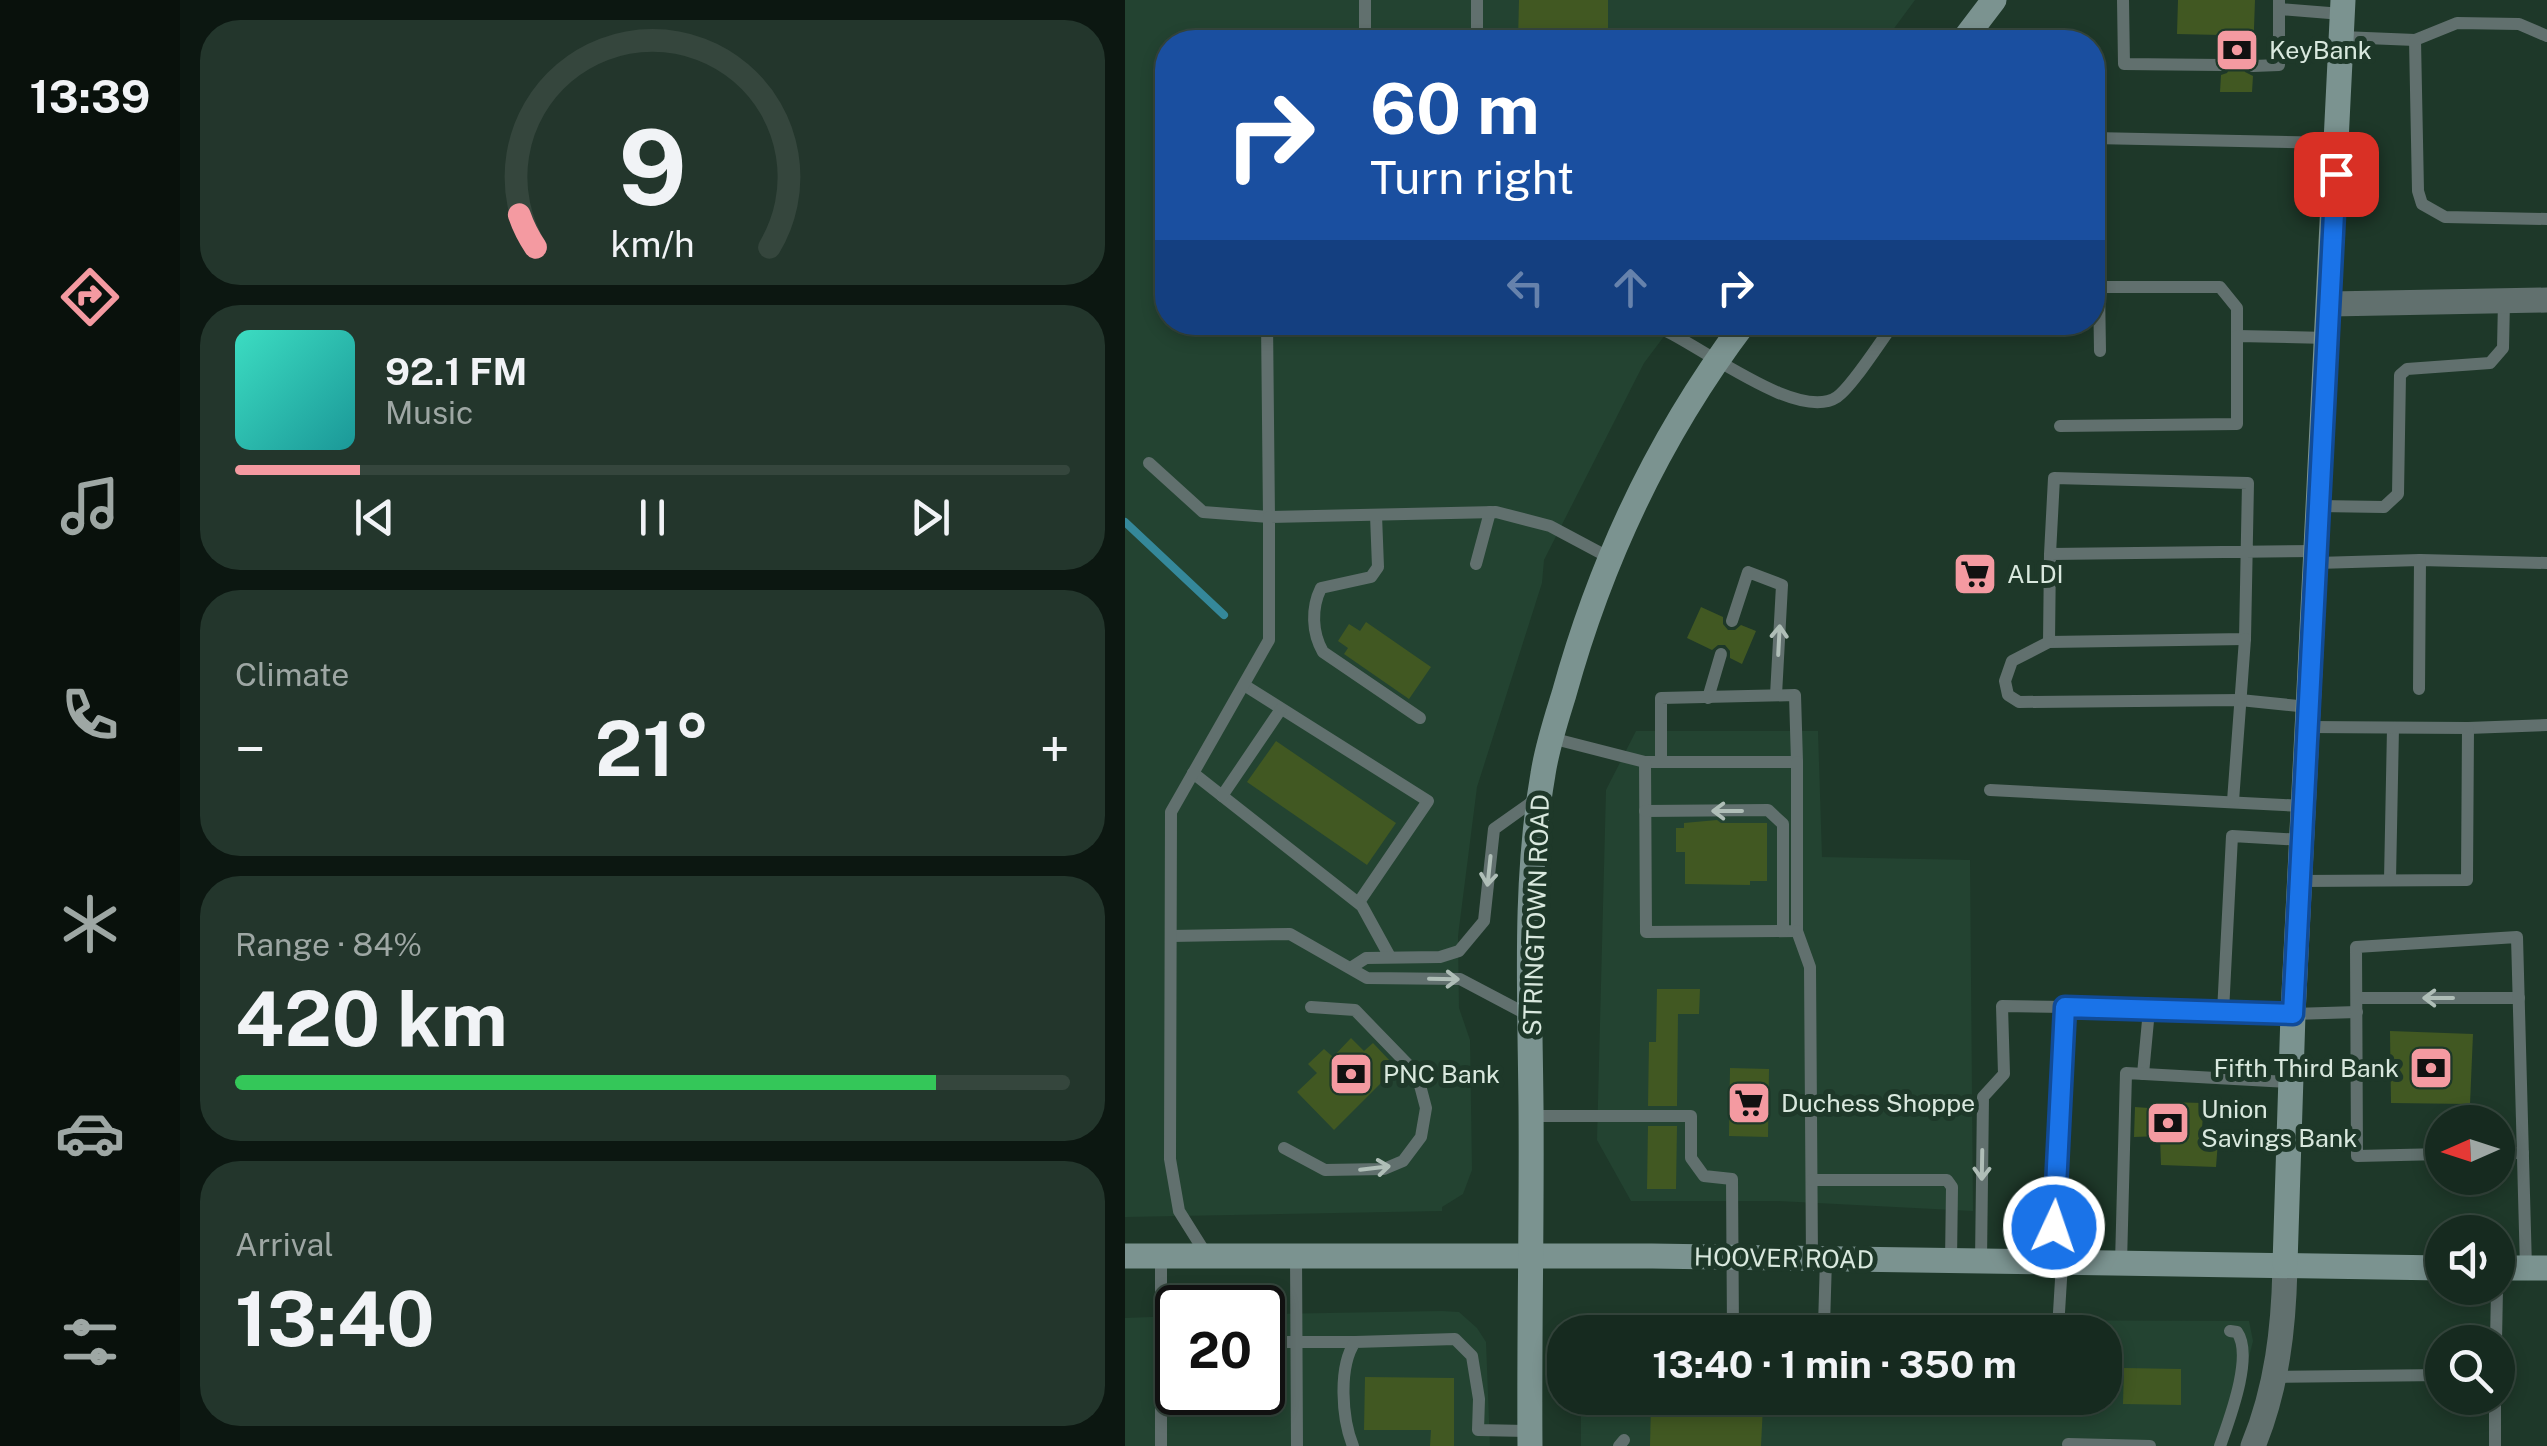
<!DOCTYPE html>
<meta charset="utf-8">
<style>
body{margin:0;font-family:"Public Sans",sans-serif;background:#23362c;color:#f1f3f6;height:100vh;display:flex;flex-direction:column;font-size:38px;white-space:nowrap}
*{box-sizing:border-box;margin:0}
p{font-size:32px;color:#9ea7a4}
.icon{flex:none;width:55px;height:55px;fill:none;stroke:currentColor;stroke-width:2;stroke-linecap:round;stroke-linejoin:round}
.map{position:relative;flex:1;overflow:hidden}
.details{display:flex;flex-direction:column;gap:20px;padding:20px;background:#0c1711;width:945px}
.details>*{flex:none}
.guide{position:absolute;left:30px;top:30px;width:950px;height:305px;border-radius:40px;box-shadow:0 5px 15px #0003,0 0 0 2px #35463d;background:#1a4fa0;color:#fff;overflow:hidden}
.needle{width:65px;rotate:267deg}
.fabs{position:absolute;left:1300px;top:1105px;display:grid;gap:20px}
.fabs a{display:grid;place-items:center;width:90px;height:90px;border-radius:50%;background:#162a1f;box-shadow:0 5px 15px #0003,0 0 0 2px #35463d;font-size:50px}
.speed{position:absolute;left:30px;top:1285px;display:flex;gap:20px;font-size:50px;font-weight:700;text-align:center}
.speed>*{display:grid;place-content:center;width:130px;height:130px;border-radius:50%;background:#162a1f;box-shadow:0 5px 15px #0003,0 0 0 2px #35463d;line-height:1}
.speed .limit{border:5px solid #111;border-radius:15px;background:#fff;color:#111}
.pin{position:absolute;display:grid;place-items:center;width:85px;height:85px;color:#fff;margin:-42px;border-radius:20px;box-shadow:0 5px 15px #0006}
.me{position:absolute;width:110px;margin:-55px;rotate:3deg;stroke-linejoin:round;filter:drop-shadow(0 0 8px #0008)}
.turn{display:flex;align-items:center;gap:35px;height:210px;padding:0 50px;font-size:45px}
.turn .icon{width:130px;height:130px;stroke-width:2.5}
.turn b{display:block;font-size:70px;line-height:85px}
.lanes{display:flex;align-items:center;height:95px;padding:0 50px;background:#0003;justify-content:center;gap:50px;direction:ltr}
.lanes .off{opacity:.35}
.big{font-size:75px;font-weight:700;line-height:1.1}
.details .tile{flex:1;display:flex;flex-direction:column;justify-content:center;gap:15px;min-width:0;padding:0 35px;border-radius:40px;background:#23362c}
.details .dial{align-items:center;gap:0}
.dial svg{height:260px;overflow:visible;fill:none;stroke:#35463d;stroke-width:7;stroke-linecap:round;text-anchor:middle}
.dial text{fill:#f1f3f6;stroke:none}
.song{display:flex;align-items:center;gap:30px}
.cover{width:120px;height:120px;border-radius:15px;background:linear-gradient(135deg,hsl(170 70% 55%),hsl(180 70% 35%))}
.played{height:10px;border-radius:5px;background:linear-gradient(90deg,#f49aa1 15%,#35463d 15%)}
.keys{display:flex;justify-content:space-around;direction:ltr}
.heat{display:flex;justify-content:space-between;align-items:center;font-size:55px;direction:ltr}
.charge{height:15px;border-radius:8px;background:linear-gradient(90deg,#34c759 84%,#35463d 0)}
.trip{position:absolute;left:422px;top:1315px;width:575px;height:100px;border-radius:40px;background:#162a1f;box-shadow:0 5px 15px #0003,0 0 0 2px #35463d;font-weight:700;line-height:100px;text-align:center}
main{display:flex;flex:1;min-height:0}
.tab-bar{display:flex;flex-direction:column;width:180px;justify-content:space-around;align-items:center;background:#09110c;color:#9ea7a4}
.tab-bar .icon{width:70px;height:70px}
.tab-bar .active{color:#f49aa1}
.tab-bar b{font-size:45px;color:#f1f3f6}
.map>svg:first-child{display:block}
.built{fill:#234331}
.lines{fill:none;stroke-linecap:round;stroke-linejoin:round}
.stream{stroke:#35889a;stroke-width:8}
.building{fill:#415822}
.lane{stroke:#61706e;stroke-width:12}
.street{stroke:#61706e;stroke-width:25}
.secondary{stroke:#7b9390;stroke-width:25}
.oneway{stroke:#afbeb7}
.route-casing{stroke:#114b97;stroke-width:25}
.route{stroke:#1a73e8;stroke-width:18}
.labels{text-anchor:middle;dominant-baseline:central;stroke-width:10;stroke-linejoin:round;paint-order:stroke}
.poi-label{font-size:25px;fill:#d9e8de;stroke:#1e3829;text-anchor:start}
.street-label{font-size:25px;fill:#d9e8de;stroke:#1e3829}
</style>
<main>
<nav class="tab-bar">
<b>13:39</b>
<svg class="icon active" aria-label="directions" viewBox="0 0 24 24"><path d="M12 3l9 9-9 9-9-9zM9 14v-3h6M13 9l2 2-2 2"/></svg>
<svg class="icon" aria-label="music" viewBox="0 0 24 24"><path d="M9 18V5l10-2v13"/><circle cx="6" cy="18" r="3"/><circle cx="16" cy="16" r="3"/></svg>
<svg class="icon" aria-label="phone" viewBox="0 0 24 24"><path d="M5 4h4l2 5-3 2q2 4 5 5l2-3 5 2v4C11 20 4 13 5 4z"/></svg>
<svg class="icon" aria-label="climate" viewBox="0 0 24 24"><path d="M12 3v18M4 7l16 10M4 17L20 7"/></svg>
<svg class="icon" aria-label="car" viewBox="0 0 24 24"><path d="M5 17H2v-5l4-1 3-4h7l3 4 3 1v5h-3M9 17h6M6 11h13"/><circle cx="7" cy="17" r="2"/><circle cx="17" cy="17" r="2"/></svg>
<svg class="icon" aria-label="filters" viewBox="0 0 24 24"><path d="M4 7h16M4 17h16"/><circle cx="9" cy="7" r="2"/><circle cx="15" cy="17" r="2"/></svg>
</nav>
<section class="details">
<div class="tile dial"><svg viewBox="0 0 100 80">
<path d="M14 69A42 42 0 1 1 86 69"/>
<path d="M14 69A42 42 0 0 1 9 59" stroke="#f49aa1"/>
<text x="50" y="56" font-size="32" font-weight="700">9</text>
<text x="50" y="72" font-size="11">km/h</text>
</svg></div>
<div class="tile">
<div class="song"><i class="cover"></i><div><b>92.1 FM</b><p>Music</p></div></div>
<div class="played"></div>
<div class="keys"><svg class="icon" aria-label="previous" viewBox="0 0 24 24"><path d="M18 5L8 12l10 7zM5 5v14"/></svg><svg class="icon" aria-label="pause" viewBox="0 0 24 24"><path d="M8 5v14M16 5v14"/></svg><svg class="icon" aria-label="next" viewBox="0 0 24 24"><path d="M6 5l10 7-10 7zM19 5v14"/></svg></div>
</div>
<div class="tile"><p>Climate</p>
<div class="heat"><a>−</a><b class="big">21°</b><a>+</a></div>
</div>
<div class="tile"><p>Range · 84%</p><b class="big">420 km</b><div class="charge"></div></div>
<div class="tile"><p>Arrival</p><b class="big">13:40</b></div>
</section>
<div class="map">
<svg width="1422" height="1446" viewBox="0 0 1422 1446">
<rect width="100%" height="100%" fill="#1e3829"/>
<g class="built">
<path d="M 0,0 L 790,0 L 759,42 L 42,42 L 42,322 L 549,323 L 519,363 L 419,560 L 417,583 L 352,787 L 333,936 L 334,1008 L 345,1040 L 347,1170 L 338,1194 L 317,1207 L 317,1211 L 0,1217 Z"/>
<path d="M 511,731 L 693,731 L 697,857 L 845,860 L 848,1211 L 653,1201 L 506,1201 L 472,1140 L 481,790 Z"/>
<path d="M 317,1311 L 334,1312 L 352,1328 L 361,1342 L 365,1446 L 0,1446 L 0,1318 L 52,1316 L 52,1392 L 138,1392 L 138,1314 Z"/>
<path d="M 488,1319 L 1124,1321 L 1128,1341 L 1102,1446 L 456,1446 L 456,1398 L 980,1398 L 980,1332 L 467,1332 Z"/>
</g>
<g class="lines">
<path class="stream" d="M 0,522 L 99,615"/>
</g>
<g class="building">
<path d="M 394,0 L 483,0 L 483,42 L 393,42 Z"/>
<path d="M 1053,0 L 1130,0 L 1128,56 L 1122,58 L 1118,65 L 1120,72 L 1128,76 L 1127,92 L 1095,92 L 1096,75 L 1102,73 L 1106,66 L 1104,59 L 1096,55 L 1096,35 L 1052,34 Z"/>
<path d="M 576,607 L 598,617 L 598,624 L 603,630 L 610,630 L 616,625 L 631,631 L 617,664 L 605,658 L 605,651 L 600,645 L 593,645 L 587,650 L 562,638 Z"/>
<path d="M 241,622 L 306,667 L 284,699 L 219,654 L 223,648 L 213,641 L 224,624 L 235,631 Z"/>
<path d="M 151,741 L 271,823 L 242,865 L 122,782 Z"/>
<path d="M 592,820 L 596,823 L 642,823 L 642,881 L 625,881 L 625,885 L 560,884 L 560,852 L 551,852 L 551,828 L 559,828 L 559,823 Z"/>
<path d="M 532,989 L 575,989 L 574,1014 L 553,1014 L 552,1106 L 523,1106 L 524,1042 L 531,1042 Z"/>
<path d="M 1265,1031 L 1348,1034 L 1345,1104 L 1266,1103 Z"/>
<path d="M 226,1038 L 239,1051 L 248,1043 L 266,1062 L 258,1070 L 263,1076 L 209,1130 L 172,1092 L 192,1073 L 183,1064 L 199,1049 L 208,1057 Z"/>
<path d="M 605,1068 L 644,1069 L 643,1137 L 604,1136 Z"/>
<path d="M 1037,1102 L 1079,1103 L 1076,1141 L 1093,1141 L 1091,1167 L 1036,1165 L 1035,1136 L 1009,1137 L 1010,1107 L 1037,1109 Z"/>
<path d="M 523,1126 L 552,1126 L 551,1189 L 522,1189 Z"/>
<path d="M 999,1368 L 1056,1369 L 1056,1405 L 998,1404 Z"/>
<path d="M 240,1377 L 329,1378 L 329,1446 L 305,1446 L 306,1430 L 239,1430 Z"/>
<path d="M 526,1401 L 638,1405 L 636,1446 L 525,1446 Z"/>
</g>
<g class="lines">
<g class="lane">
<path d="M 998,0 L 999,64 L 1096,65"/>
<path d="M 1154,9 L 1217,14"/>
<path d="M 1217,37 L 1290,40 L 1332,23 L 1394,24 L 1422,36"/>
<path d="M 1290,40 L 1293,191 L 1297,204 L 1320,217 L 1422,219"/>
<path d="M 240,42 L 240,0"/>
<path d="M 352,42 L 352,0"/>
<path d="M 1128,66 L 1154,65 L 1154,0"/>
<path d="M 968,138 L 1212,143"/>
<path d="M 520,322 C 563,334 670,425 712,397 C 727,387 757,339 770,322"/>
<path d="M 975,351 L 974,287 L 1095,287 L 1112,308 L 1112,336"/>
<path d="M 935,426 L 1112,424 L 1112,336 L 1203,338"/>
<path d="M 24,463 L 78,512 L 144,517 L 142,322"/>
<path d="M 1194,506 L 1259,507 L 1273,494 L 1275,375 L 1282,369 L 1365,363 L 1378,348 L 1379,301"/>
<path d="M 251,515 L 253,567 L 246,577 L 196,588 C 186,608 187,633 198,652 L 295,718"/>
<path d="M 925,554 L 924,642 L 1120,639 L 1123,483 L 929,478 L 925,554 L 1192,551"/>
<path d="M 1192,563 L 1295,560 L 1422,563"/>
<path d="M 351,564 L 365,512"/>
<path d="M 607,621 L 623,572 L 657,585 L 651,695"/>
<path d="M 924,642 L 887,661 L 880,681 L 883,695 L 894,702 L 1115,700 L 1184,707"/>
<path d="M 119,685 L 303,801 L 234,902"/>
<path d="M 1294,689 L 1295,560"/>
<path d="M 583,698 L 596,654"/>
<path d="M 1343,728 L 1422,725"/>
<path d="M 426,738 L 520,762 L 672,762 L 670,695 L 536,698 L 536,762"/>
<path d="M 520,762 L 521,932 L 672,931 L 672,762"/>
<path d="M 68,773 L 237,906 L 265,957"/>
<path d="M 865,790 L 1178,806"/>
<path d="M 97,796 L 156,709"/>
<path d="M 1108,801 L 1120,639"/>
<path d="M 520,811 L 643,810 L 658,824 L 658,931"/>
<path d="M 1265,880 L 1268,728"/>
<path d="M 1175,881 L 1342,880 L 1343,728 L 1183,727"/>
<path d="M 672,931 L 685,967 L 687,1259"/>
<path d="M 46,936 L 165,934 L 242,978 L 335,979 L 405,1016"/>
<path d="M 227,967 L 241,958 L 315,957 L 334,951 L 359,921 L 369,829 L 414,797"/>
<path d="M 1232,998 L 1394,998"/>
<path d="M 940,1007 L 1168,1014 L 1232,1012"/>
<path d="M 1098,1012 L 1107,836 L 1177,840"/>
<path d="M 1018,1074 L 1024,1010"/>
<path d="M 406,1116 L 566,1116 L 566,1158 L 579,1176 L 607,1179 L 608,1332"/>
<path d="M 159,1148 L 200,1170 L 259,1169 L 278,1161 L 296,1137 L 301,1108 L 292,1074 L 230,1010 L 186,1007"/>
<path d="M 1372,1153 L 1398,1153"/>
<path d="M 1318,1154 L 1232,1156 L 1231,947 L 1392,937 L 1401,1268"/>
<path d="M 687,1180 L 822,1180 L 827,1187 L 826,1261"/>
<path d="M 81,1254 L 54,1211 L 45,1159 L 46,812 L 144,640 L 144,517 L 371,512 L 425,526 L 485,558"/>
<path d="M 171,1254 L 172,1446"/>
<path d="M 36,1256 L 36,1446"/>
<path d="M 856,1261 L 858,1097 L 879,1074 L 877,1006 L 940,1007 L 927,1263"/>
<path d="M 996,1263 L 1001,1073 L 1165,1082"/>
<path d="M 608,1325 L 699,1326 L 701,1259"/>
<path d="M 933,1329 L 937,1263"/>
<path d="M 138,1342 L 230,1342"/>
<path d="M 1371,1342 L 1372,1288"/>
<path d="M 1150,1377 L 1318,1375"/>
<path d="M 943,1444 L 1025,1446"/>
<path d="M 228,1446 C 217,1419 213,1367 230,1342 L 330,1339 L 347,1356 L 354,1399 L 353,1430 L 405,1431"/>
<path d="M 494,1446 L 499,1440"/>
<path d="M 1095,1446 C 1104,1420 1129,1356 1112,1332 L 1105,1331"/>
<path d="M 1370,1446 L 1370,1398"/>
</g>
<g class="street">
<path d="M 1205,304 L 1422,300"/>
<path d="M 1128,1446 C 1152,1388 1159,1327 1160,1264"/>
</g>
<g class="secondary">
<path d="M 837,42 L 869,0"/>
<path d="M 0,1256 L 527,1256 L 1318,1268"/>
<path d="M 1160,1264 L 1168,1014 L 1218,0"/>
<path d="M 1372,1268 L 1422,1268"/>
<path d="M 405,1446 C 404,1333 407,1219 406,1106 C 405,996 399,883 418,774 C 422,747 431,720 439,694 C 476,560 536,433 620,322"/>
</g>
</g>
<defs><path id="oneway-shaft" d="M-6 0H5M1.5-3L5.5 0L1.5 3" fill="none" stroke-width="1.6" stroke-linecap="round" stroke-linejoin="round" transform="scale(2.5)"/></defs>
<g class="oneway">
<use href="#oneway-shaft" transform="translate(654 640) rotate(-87)"/>
<use href="#oneway-shaft" transform="translate(602 811) rotate(180)"/>
<use href="#oneway-shaft" transform="translate(364 871) rotate(96)"/>
<use href="#oneway-shaft" transform="translate(319 979) rotate(1)"/>
<use href="#oneway-shaft" transform="translate(1313 998) rotate(-180)"/>
<use href="#oneway-shaft" transform="translate(857 1165) rotate(91)"/>
<use href="#oneway-shaft" transform="translate(250 1168) rotate(-7)"/>
</g>
<g class="lines">
<defs>
<path id="route" d="M 929,1227 L 940,1007 L 1168,1014 L 1211,174"/>
</defs>
<use href="#route" class="route-casing"/>
<use href="#route" class="route"/>
</g>
<defs>
<symbol id="bank-square" viewBox="-11 -11 22 22"><rect x="-9" y="-9" width="18" height="18" rx="4" fill="#f49aa1" stroke="#1e3829"/><path d="M-6-4H6V4H-6ZM0-2.3a2.3 2.3 0 1 0 0 4.6a2.3 2.3 0 1 0 0-4.6Z" fill="#111"/></symbol>
<symbol id="supermarket-square" viewBox="-11 -11 22 22"><rect x="-9" y="-9" width="18" height="18" rx="4" fill="#f49aa1" stroke="#1e3829"/><path d="M-6-5.5h2.5l.6 2H6L4.5 2H-2.5L-4.4-4H-6ZM-1.5 3.2a1.3 1.3 0 1 0 .1 0ZM3 3.2a1.3 1.3 0 1 0 .1 0Z" fill="#111"/></symbol>
</defs>
<g fill-rule="evenodd">
<use href="#bank-square" x="1087" y="25" width="50" height="50"/>
<use href="#supermarket-square" x="825" y="549" width="50" height="50"/>
<use href="#bank-square" x="1281" y="1043" width="50" height="50"/>
<use href="#bank-square" x="201" y="1049" width="50" height="50"/>
<use href="#supermarket-square" x="599" y="1078" width="50" height="50"/>
<use href="#bank-square" x="1018" y="1098" width="50" height="50"/>
</g>
<g class="labels">
<g class="poi-label">
<text x="1144" y="50">KeyBank</text>
<text x="882" y="574">ALDI</text>
<text x="1274" y="1068" text-anchor="end">Fifth Third Bank</text>
<text x="258" y="1074">PNC Bank</text>
<text x="656" y="1103">Duchess Shoppe</text>
<text x="1076" y="1109">Union<tspan x="1076" dy="29">Savings Bank</tspan></text>
</g>
<g class="street-label">
<text transform="translate(411 915) rotate(-88)">STRINGTOWN ROAD</text>
<text transform="translate(659 1258) rotate(1)">HOOVER ROAD</text>
</g>
</g>
</svg>
<div class="fabs">
<a><svg class="needle" viewBox="-14 -14 28 28"><path d="M0-13l5 13h-10z" fill="#e53935"/><path d="M0 13l5-13h-10z" fill="#9ea7a4"/></svg></a>
<a><svg class="icon" aria-label="sound" viewBox="0 0 24 24"><path d="M4 9h4l5-4v14l-5-4H4zM17 9q2 3 0 6"/></svg></a>
<a><svg class="icon" aria-label="search" viewBox="0 0 24 24"><circle cx="10" cy="10" r="6"/><path d="M15 15l6 6"/></svg></a>
</div>
<div class="speed"><div class="limit">20</div></div>
<div class="pin" style="left:1211px;top:174px;background:#d93025"><svg class="icon" aria-label="arrive" viewBox="0 0 24 24"><path d="M6 21V4h12l-3 4 3 4H6"/></svg></div>
<svg class="me" style="left:929px;top:1227px" viewBox="-20 -20 40 40"><circle r="17" fill="#1a73e8" stroke="#fff" stroke-width="3"/><path d="M0-11L8 9 0 5-8 9z" fill="#fff"/></svg>
<div class="trip">13:40 · 1 min · 350 m</div>
<div class="guide">
<div class="turn"><svg class="icon" aria-label="right" viewBox="0 0 24 24"><path d="M7 20v-9h11M14 6l5 5-5 5"/></svg><div><b>60 m</b>Turn right</div></div>
<div class="lanes"><svg class="icon off" aria-label="left" viewBox="0 0 24 24"><path d="M17 20v-9H6M10 6l-5 5 5 5"/></svg><svg class="icon off" aria-label="ahead" viewBox="0 0 24 24"><path d="M12 20V5M6 11l6-6 6 6"/></svg><svg class="icon" aria-label="right" viewBox="0 0 24 24"><path d="M7 20v-9h11M14 6l5 5-5 5"/></svg></div>
</div>
</div>
</main>
